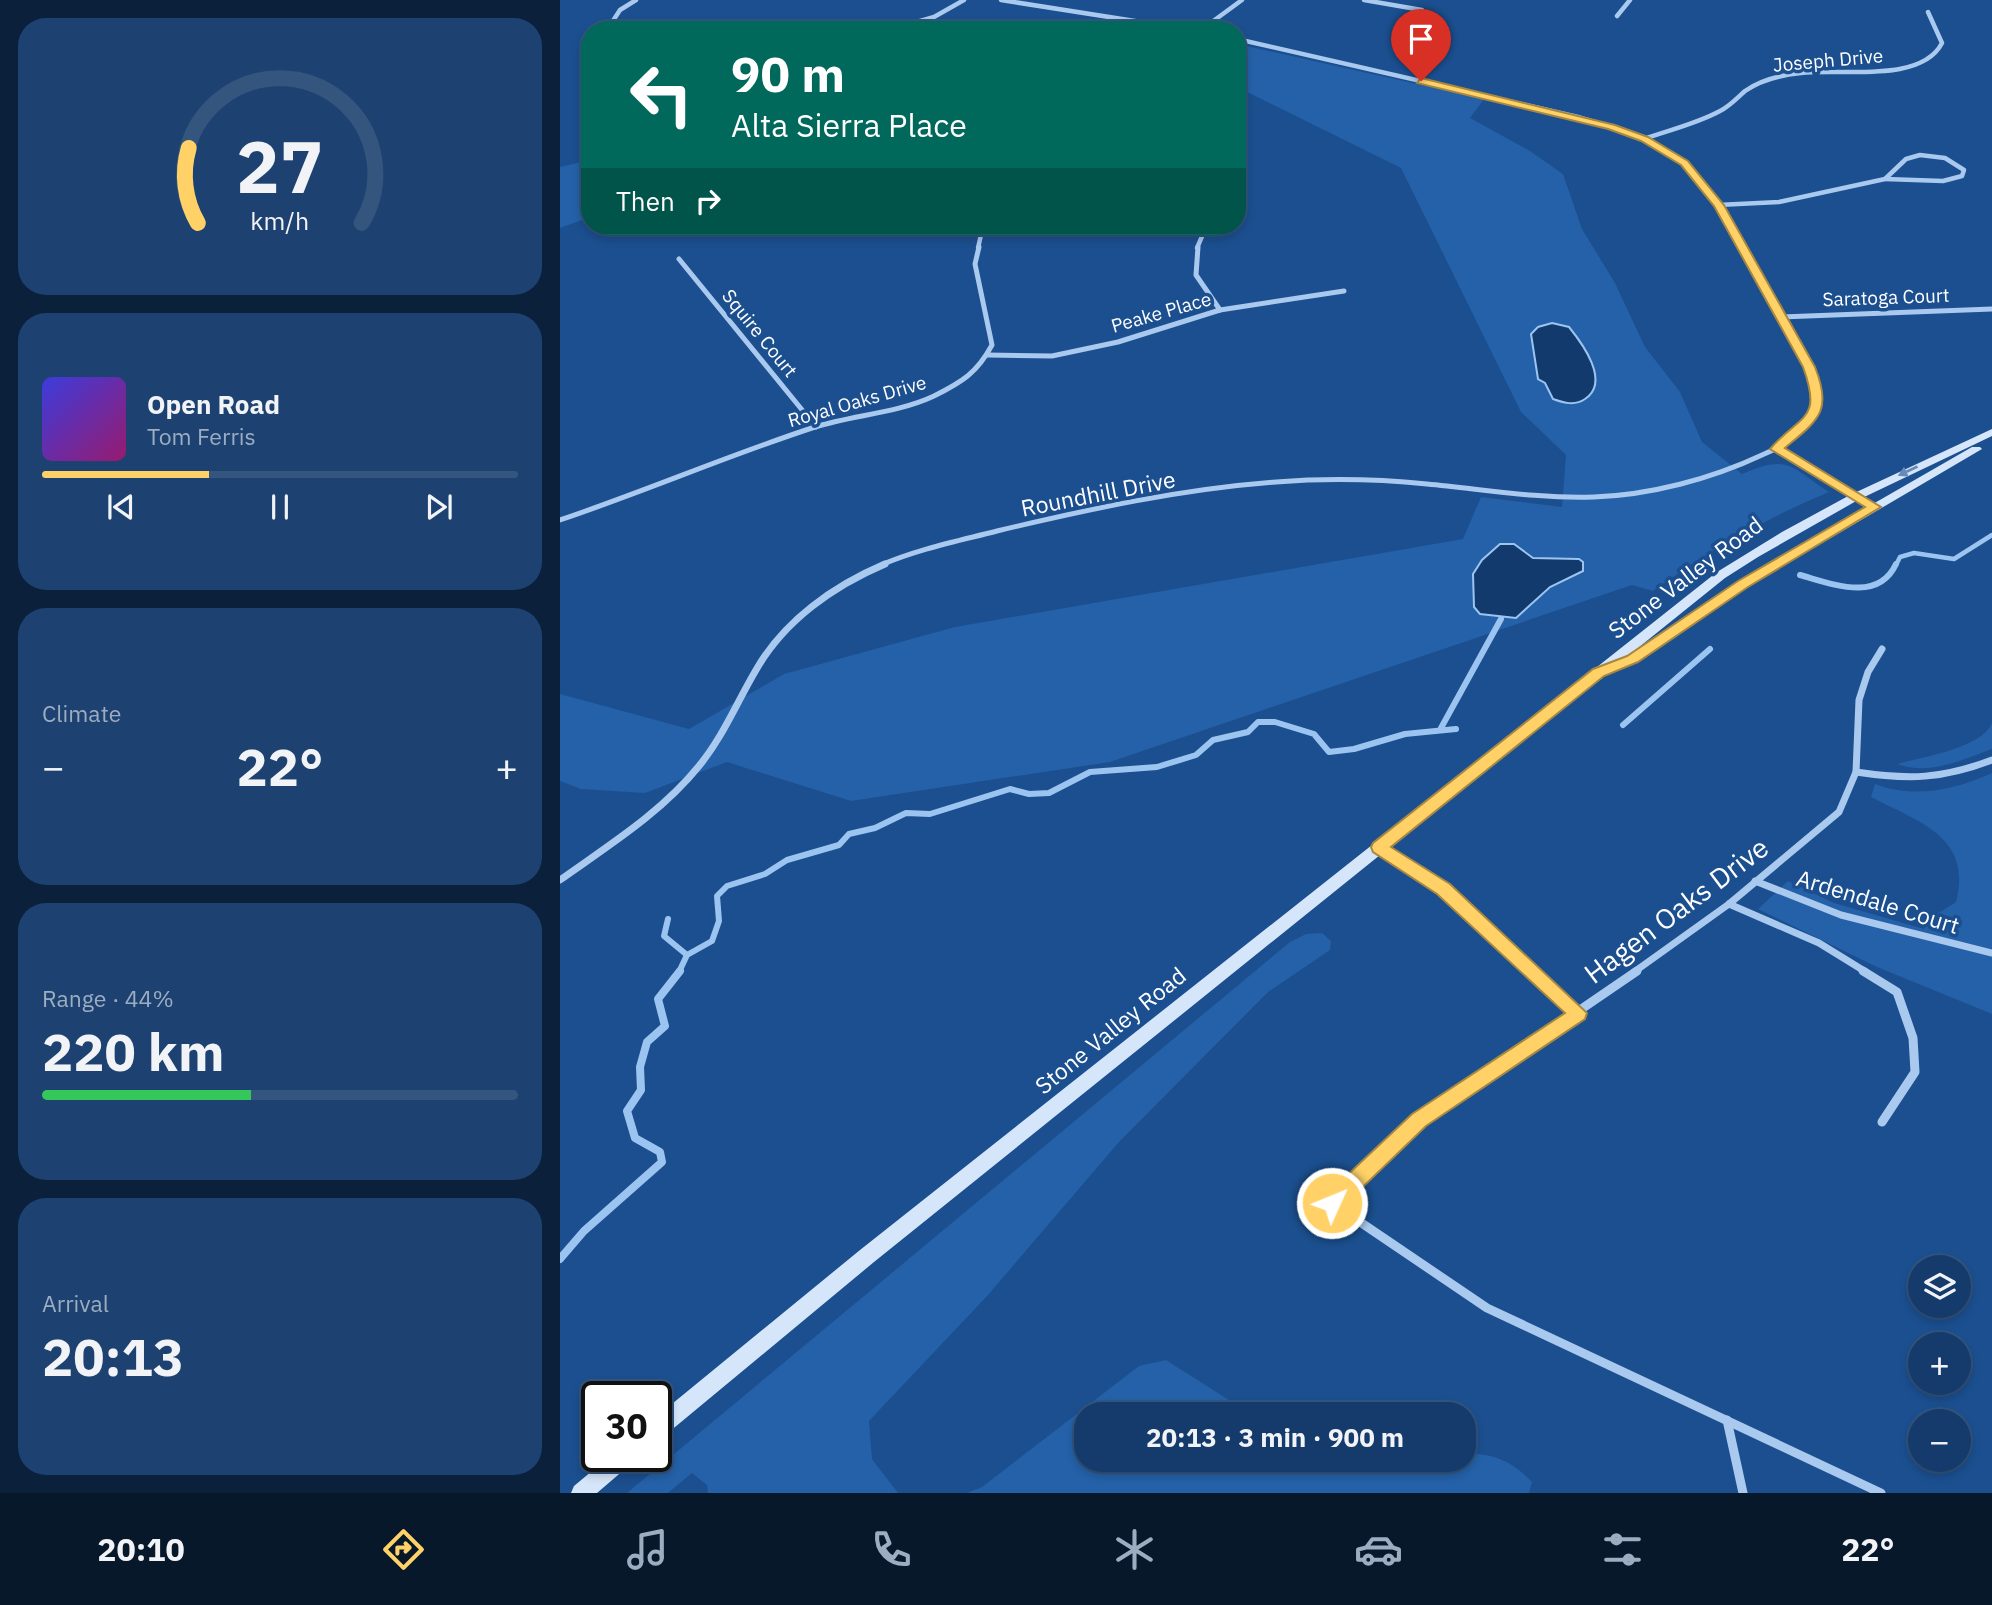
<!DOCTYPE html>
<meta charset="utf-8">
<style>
body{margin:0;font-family:"IBM Plex Sans",sans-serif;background:#1d4271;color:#f1f3f6;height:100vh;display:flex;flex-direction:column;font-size:26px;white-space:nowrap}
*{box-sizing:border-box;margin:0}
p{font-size:23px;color:#9dadc1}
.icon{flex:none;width:38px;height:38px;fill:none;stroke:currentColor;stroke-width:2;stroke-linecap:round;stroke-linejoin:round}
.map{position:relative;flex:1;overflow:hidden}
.sheet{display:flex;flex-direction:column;gap:18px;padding:18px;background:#0b203b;width:560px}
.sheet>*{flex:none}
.hud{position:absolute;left:21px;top:21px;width:665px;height:214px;border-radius:28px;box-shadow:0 4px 10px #0003,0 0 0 2px #33557e;background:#00695c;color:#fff;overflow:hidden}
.controls{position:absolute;left:1348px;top:1255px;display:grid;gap:14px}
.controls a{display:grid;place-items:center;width:63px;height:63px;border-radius:50%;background:#143b6b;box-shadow:0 4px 10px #0003,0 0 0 2px #33557e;font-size:35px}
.speed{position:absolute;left:21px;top:1381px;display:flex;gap:14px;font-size:35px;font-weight:700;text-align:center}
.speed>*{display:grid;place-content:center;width:91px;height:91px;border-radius:50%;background:#143b6b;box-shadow:0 4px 10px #0003,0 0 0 2px #33557e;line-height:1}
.speed .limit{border:4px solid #111;border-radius:10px;background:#fff;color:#111}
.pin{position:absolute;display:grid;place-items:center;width:60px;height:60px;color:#fff;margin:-72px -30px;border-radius:50% 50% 50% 0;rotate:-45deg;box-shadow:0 0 7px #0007}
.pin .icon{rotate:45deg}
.me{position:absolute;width:77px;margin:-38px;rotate:46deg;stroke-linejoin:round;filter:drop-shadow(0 0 5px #0008)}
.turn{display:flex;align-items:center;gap:24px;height:147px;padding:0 35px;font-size:32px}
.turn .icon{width:91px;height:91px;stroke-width:2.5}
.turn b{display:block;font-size:49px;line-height:60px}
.then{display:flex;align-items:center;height:66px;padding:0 35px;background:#0003;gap:14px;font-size:26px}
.big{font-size:52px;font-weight:700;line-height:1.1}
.sheet .card{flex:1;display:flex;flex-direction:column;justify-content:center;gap:10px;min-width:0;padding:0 24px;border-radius:28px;background:#1d4271}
.sheet .dial{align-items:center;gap:0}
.dial svg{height:182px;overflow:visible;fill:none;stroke:#33557e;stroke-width:7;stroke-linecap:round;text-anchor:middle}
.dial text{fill:#f1f3f6;stroke:none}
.song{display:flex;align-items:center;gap:21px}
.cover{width:84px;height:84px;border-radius:10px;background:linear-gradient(135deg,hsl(240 70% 55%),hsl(320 70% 35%))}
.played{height:7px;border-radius:4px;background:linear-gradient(90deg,#ffd166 35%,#33557e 35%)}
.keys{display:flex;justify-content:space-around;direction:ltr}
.heat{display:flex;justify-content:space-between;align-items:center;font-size:38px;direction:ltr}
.charge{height:10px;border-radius:5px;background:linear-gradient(90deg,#34c759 44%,#33557e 0)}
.trip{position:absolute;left:514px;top:1402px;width:402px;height:70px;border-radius:28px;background:#143b6b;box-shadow:0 4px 10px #0003,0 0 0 2px #33557e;font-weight:700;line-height:70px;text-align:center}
.tab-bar{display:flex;height:112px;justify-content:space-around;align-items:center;background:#08182b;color:#9dadc1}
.tab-bar .icon{width:49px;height:49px}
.tab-bar .active{color:#ffd166}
.tab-bar b{font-size:32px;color:#f1f3f6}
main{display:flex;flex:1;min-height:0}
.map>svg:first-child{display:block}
.green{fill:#2461a8}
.water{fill:#123a6d;stroke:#9cc4f0;stroke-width:2}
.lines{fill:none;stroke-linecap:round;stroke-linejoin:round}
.stream-far2{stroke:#9cc4f0;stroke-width:4.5}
.stream-far1{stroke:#9cc4f0;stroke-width:6}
.stream{stroke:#9cc4f0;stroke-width:8}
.street-far3{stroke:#a9c9ee;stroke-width:4.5}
.street-far2{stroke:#a9c9ee;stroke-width:5}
.street-far1{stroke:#a9c9ee;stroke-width:7}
.street{stroke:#a9c9ee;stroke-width:9}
.secondary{fill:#d6e6fa;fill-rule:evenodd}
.oneway{fill:#668bba}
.route{fill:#ffd166;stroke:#a68842;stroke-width:2}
.labels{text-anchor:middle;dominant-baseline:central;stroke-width:7;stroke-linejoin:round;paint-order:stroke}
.far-street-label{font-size:19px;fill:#fff;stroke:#1b4f8f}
.street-label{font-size:23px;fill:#fff;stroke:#1b4f8f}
.near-street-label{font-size:28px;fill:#fff;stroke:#1b4f8f}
</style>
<main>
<section class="sheet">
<div class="card dial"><svg viewBox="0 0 100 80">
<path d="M14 69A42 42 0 1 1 86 69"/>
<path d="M14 69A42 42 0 0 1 10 36" stroke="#ffd166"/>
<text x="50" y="56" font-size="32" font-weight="700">27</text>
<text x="50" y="72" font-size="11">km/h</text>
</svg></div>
<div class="card">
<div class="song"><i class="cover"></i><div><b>Open Road</b><p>Tom Ferris</p></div></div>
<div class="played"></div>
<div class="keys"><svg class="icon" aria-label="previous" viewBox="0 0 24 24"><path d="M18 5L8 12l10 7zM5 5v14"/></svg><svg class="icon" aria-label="pause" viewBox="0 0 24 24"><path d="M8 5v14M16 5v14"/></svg><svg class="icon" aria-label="next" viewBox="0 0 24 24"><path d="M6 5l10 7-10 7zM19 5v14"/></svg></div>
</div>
<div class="card"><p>Climate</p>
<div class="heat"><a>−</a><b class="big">22°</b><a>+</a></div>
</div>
<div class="card"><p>Range · 44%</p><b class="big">220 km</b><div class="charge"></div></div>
<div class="card"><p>Arrival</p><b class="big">20:13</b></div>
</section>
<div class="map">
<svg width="1432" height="1493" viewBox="0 0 1432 1493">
<rect width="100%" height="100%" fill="#1b4f8f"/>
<g class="green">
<path d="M 677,44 L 924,99 L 910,118 L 970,151 L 1003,174 L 1022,229 L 1055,283 L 1085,347 L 1120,392 L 1142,442 L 1182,474 C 1229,454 1229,466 1269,492 C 1208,517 1147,552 1093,591 L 1072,585 L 550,762 L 291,801 L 167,762 L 85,793 L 21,789 L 0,781 L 0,694 L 129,729 L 224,674 L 395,627 L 903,539 L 921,497 L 1002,507 L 1006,455 L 961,412 L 841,168 L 677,87 Z"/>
<path d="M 30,160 L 30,217 L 0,228 L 0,167 Z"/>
<path d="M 1432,723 L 1432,749 C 1401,760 1370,776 1337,764 C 1362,757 1422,748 1432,723 Z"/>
<path d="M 1432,773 L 1432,1014 L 1317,967 L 1198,909 L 1228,881 L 1274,903 L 1364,929 L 1377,914 L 1396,902 C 1413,837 1359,822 1311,797 L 1315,784 C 1355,799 1394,790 1432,773 Z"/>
<path d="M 762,933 L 771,941 L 770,950 L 708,992 L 559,1142 L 428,1295 L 309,1421 L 312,1459 L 338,1493 L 148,1493 L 147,1485 L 132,1473 L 108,1493 L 67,1493 L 730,942 L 746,934 Z"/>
<path d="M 606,1360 L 691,1414 L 527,1414 L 527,1460 L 905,1460 L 905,1453 C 935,1454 952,1461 972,1482 L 969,1493 L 407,1493 L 422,1487 L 579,1366 Z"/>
</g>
<g class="water">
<path d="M 992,323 L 1009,327 C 1022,343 1051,382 1025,399 C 1015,406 1004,403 993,399 L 985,383 L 978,379 L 971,334 L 978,327 Z"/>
<path d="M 940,544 L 954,544 L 973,558 L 1019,559 L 1023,562 L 1023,571 L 990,587 L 956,618 L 920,614 L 914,607 L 913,574 L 922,560 Z"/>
</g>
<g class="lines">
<path class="stream-far2" d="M 1336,565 L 1340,557 L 1354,553 L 1394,559 L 1432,535"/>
<g class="stream-far1">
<path d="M 1240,575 C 1272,584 1318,603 1336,564"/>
<path d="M 1063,725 L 1150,649"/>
<path d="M 881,728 L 941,619"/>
<path d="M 108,919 L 104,936 L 127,955"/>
<path d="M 119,972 L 127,955 L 152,941 L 159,921 L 157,896 L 167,886 L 205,874 L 227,860 L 279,845 L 289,834 L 315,828 L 346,813 L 370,814 L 450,789 L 469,794 L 489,793 L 530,772 L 597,767 L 636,755 L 653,740 L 688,732 L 698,722 L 715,722 L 754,734 L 769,752 L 794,749 L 845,734 L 896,729"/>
</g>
<path class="stream" d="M 0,1259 L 24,1231 L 102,1162 L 100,1152 L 75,1138 L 67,1111 L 81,1090 L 80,1067 L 87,1042 L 105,1026 L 98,999 L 120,971"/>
<g class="street-far3">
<path d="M 441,0 L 632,30"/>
<path d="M 804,0 L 862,10"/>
<path d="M 1057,16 L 1070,0"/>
<path d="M 47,30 L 60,10 L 76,0"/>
<path d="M 329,30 L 374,17 L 404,0"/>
<path d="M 641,30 L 682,0"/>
<path d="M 677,39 L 1018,117 C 1060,130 1110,142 1139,178 C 1157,199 1169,225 1182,248"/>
<path d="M 1084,139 C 1109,130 1136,124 1160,111 C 1170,106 1177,98 1185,91 C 1202,79 1221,75 1241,73 C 1280,68 1361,84 1382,43 L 1368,12"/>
<path d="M 1360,155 L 1385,158 L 1404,170 L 1402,176 L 1383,181 L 1325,179 L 1346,159 Z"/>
<path d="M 1158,205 L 1219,202 L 1325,179"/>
<path d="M 418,248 L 423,226"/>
<path d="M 637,248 L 643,234"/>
</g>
<g class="street-far2">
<path d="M 638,247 L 636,275 L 660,310"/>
<path d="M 119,259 L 256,427"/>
<path d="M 1221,317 L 1432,309"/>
<path d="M 427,355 L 492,356 L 558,342 L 660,310 L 784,291"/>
<path d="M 1216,449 L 1315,507"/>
<path d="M 0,520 C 86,491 169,455 255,427 C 293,415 338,413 374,396 C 402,382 417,373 432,345 L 415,264 L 419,247"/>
<path d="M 321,565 C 358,549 398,541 437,531 C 529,509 622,489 716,482 C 767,478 817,479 867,484 C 922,489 978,499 1034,497 C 1090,495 1151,479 1202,455 C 1221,447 1247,433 1255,413 C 1268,380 1199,279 1181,247"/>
</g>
<g class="street-far1">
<path d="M 1296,772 C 1349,780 1382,779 1432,760"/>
<path d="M 819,847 L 884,889 L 974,972"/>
<path d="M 0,880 C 49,845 101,813 139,766 C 163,737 177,702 196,670 C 224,621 273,586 325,564"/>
<path d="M 1195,881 L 1281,915 L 1432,953"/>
<path d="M 1169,904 L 1259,943 L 1306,972"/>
<path d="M 1074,972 L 1169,904 L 1279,812 L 1296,772 L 1299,700 L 1308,672 L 1322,649"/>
</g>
<g class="street">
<path d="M 972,971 L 1018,1013"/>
<path d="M 1077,971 L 859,1120 L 772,1203 L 927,1308 L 1321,1493"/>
<path d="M 1303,971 L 1337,992 L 1353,1038 L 1355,1072 L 1322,1122"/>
<path d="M 1167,1420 L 1183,1493"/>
</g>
<g class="secondary">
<path d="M 1432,429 L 1432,436 L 1298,500 L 1198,557 L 1165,578 L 1068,656 L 1179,581 L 1412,447 L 1420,447 L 1422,449 L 1187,587 L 1078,662 L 1058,670 L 1050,670 L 314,1262 L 103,1437 L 96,1440 L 96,1417 L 300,1250 L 1157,572 L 1222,532 L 1290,495 Z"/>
<path d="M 50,1456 L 75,1456 L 72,1463 L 37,1493 L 11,1493 L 14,1486 Z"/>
</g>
</g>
<defs><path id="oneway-solid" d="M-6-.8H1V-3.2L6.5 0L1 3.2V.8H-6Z" transform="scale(1.75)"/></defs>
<use class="oneway" href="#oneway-solid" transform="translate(1348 471) rotate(155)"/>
<path class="route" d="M 861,78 L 1055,125 L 1088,137 L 1128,161 L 1164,205 L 1255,367 C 1273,412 1258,420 1225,448 L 1321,507 L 1188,587 L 1078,662 L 1044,676 L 831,847 L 890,884 L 1027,1013 L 1025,1019 L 866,1126 L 780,1209 L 772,1212 L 765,1209 L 762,1203 L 765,1196 L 852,1114 L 1005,1013 L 877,894 L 813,852 L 811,847 L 813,843 L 1033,669 L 1067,656 L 1178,581 L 1305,507 L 1210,449 C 1240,414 1263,422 1243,367 L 1154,206 L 1121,165 L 1081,141 L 1048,129 L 857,83 Z"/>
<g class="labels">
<g class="far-street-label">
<text transform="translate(1268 60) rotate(-5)">Joseph Drive</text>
<text transform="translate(1326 297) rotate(-2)">Saratoga Court</text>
<text transform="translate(601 312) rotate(-16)">Peake Place</text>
<text transform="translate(200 333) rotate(51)">Squire Court</text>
<text transform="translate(297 401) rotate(-16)">Royal Oaks Drive</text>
</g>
<g class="street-label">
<text transform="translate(538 493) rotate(-11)">Roundhill Drive</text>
<text transform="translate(1125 577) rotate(-37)">Stone Valley Road</text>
<text transform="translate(1318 901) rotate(17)">Ardendale Court</text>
<text transform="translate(550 1030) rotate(-39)">Stone Valley Road</text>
</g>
<g class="near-street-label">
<text transform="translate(1116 910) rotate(-37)">Hagen Oaks Drive</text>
</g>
</g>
</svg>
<div class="controls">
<a><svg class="icon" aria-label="layers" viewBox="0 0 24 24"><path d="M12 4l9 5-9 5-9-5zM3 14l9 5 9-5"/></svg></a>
<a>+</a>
<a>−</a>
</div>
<div class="speed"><div class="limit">30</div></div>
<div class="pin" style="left:861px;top:81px;background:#d93025"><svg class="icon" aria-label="arrive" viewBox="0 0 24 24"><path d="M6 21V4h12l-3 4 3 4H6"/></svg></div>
<svg class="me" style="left:772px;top:1203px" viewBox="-20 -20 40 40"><circle r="17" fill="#ffd166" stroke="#fff" stroke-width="3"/><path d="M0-11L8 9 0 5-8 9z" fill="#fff"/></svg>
<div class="trip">20:13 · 3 min · 900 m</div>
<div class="hud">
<div class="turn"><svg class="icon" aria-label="left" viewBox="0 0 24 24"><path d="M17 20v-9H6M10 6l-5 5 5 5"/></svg><div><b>90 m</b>Alta Sierra Place</div></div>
<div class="then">Then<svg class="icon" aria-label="right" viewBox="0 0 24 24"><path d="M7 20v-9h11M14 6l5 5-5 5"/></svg></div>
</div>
</div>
</main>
<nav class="tab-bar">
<b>20:10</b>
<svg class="icon active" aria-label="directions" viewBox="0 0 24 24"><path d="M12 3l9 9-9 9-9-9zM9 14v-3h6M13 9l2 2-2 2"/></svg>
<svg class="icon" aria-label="music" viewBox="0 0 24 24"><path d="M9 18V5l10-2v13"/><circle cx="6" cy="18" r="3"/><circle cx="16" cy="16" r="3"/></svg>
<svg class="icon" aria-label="phone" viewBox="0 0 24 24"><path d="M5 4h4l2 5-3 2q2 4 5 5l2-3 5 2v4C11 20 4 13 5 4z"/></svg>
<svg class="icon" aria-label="climate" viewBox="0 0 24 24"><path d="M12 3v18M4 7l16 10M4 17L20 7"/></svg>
<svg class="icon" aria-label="car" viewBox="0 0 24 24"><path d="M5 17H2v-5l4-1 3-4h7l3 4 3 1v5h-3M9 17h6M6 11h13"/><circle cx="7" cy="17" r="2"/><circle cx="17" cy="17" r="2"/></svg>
<svg class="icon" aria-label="filters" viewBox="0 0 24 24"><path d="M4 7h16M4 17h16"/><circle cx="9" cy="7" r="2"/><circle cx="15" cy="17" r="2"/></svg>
<b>22°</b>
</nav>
